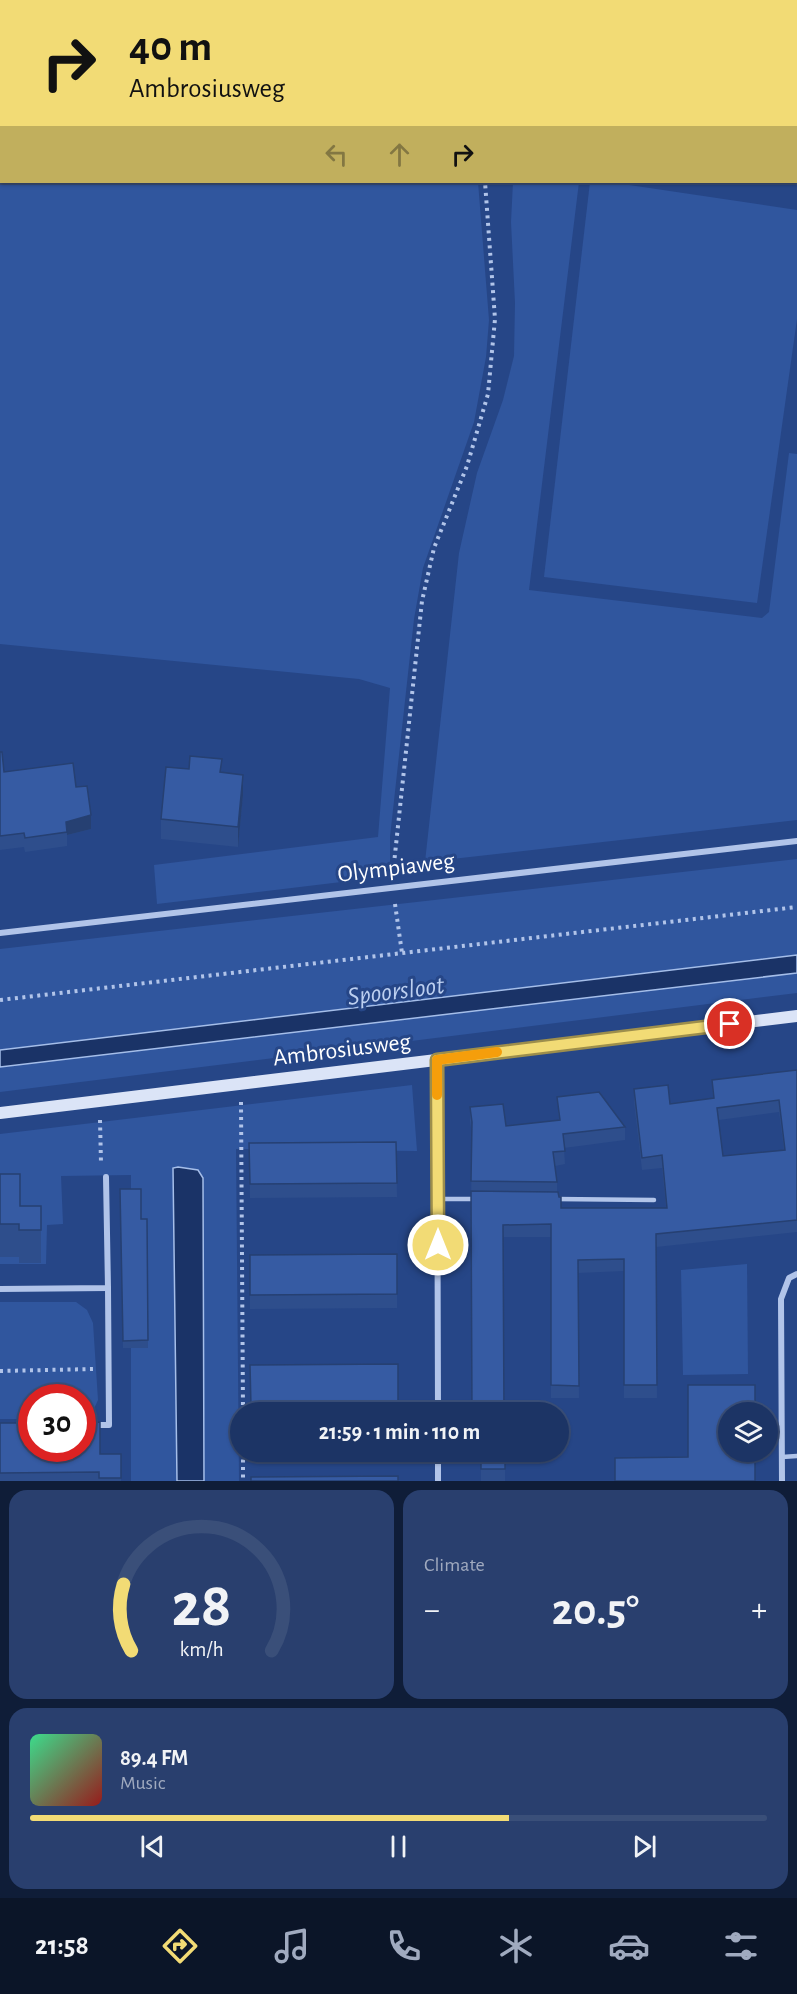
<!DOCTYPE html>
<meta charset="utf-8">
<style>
body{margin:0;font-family:"Alegreya Sans",sans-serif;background:#293f6e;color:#f1f3f6;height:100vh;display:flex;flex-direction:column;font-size:22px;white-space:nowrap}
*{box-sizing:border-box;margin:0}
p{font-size:20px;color:#a0aabf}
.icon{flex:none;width:33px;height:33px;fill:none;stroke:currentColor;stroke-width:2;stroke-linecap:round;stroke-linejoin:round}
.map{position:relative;height:1481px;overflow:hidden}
.drawer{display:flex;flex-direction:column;gap:9px;padding:9px;background:#0f1d38;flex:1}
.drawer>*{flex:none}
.guide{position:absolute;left:0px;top:0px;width:798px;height:183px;box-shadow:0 2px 4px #0004,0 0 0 2px #3a4f79;background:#f2db75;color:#111;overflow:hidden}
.tools{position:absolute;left:718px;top:1402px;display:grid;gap:12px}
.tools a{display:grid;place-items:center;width:60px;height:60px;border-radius:50%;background:#1c3465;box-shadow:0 2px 4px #0004,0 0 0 2px #3a4f79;font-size:30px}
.speed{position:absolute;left:18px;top:1384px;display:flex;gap:12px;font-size:30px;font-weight:700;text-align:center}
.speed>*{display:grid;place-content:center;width:78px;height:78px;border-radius:50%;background:#1c3465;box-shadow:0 2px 4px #0004,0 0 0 2px #3a4f79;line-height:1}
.speed .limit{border:9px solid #d22;background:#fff;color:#111}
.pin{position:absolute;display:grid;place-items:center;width:51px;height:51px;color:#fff;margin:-26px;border:3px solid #fff;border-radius:50%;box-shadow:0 2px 6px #0007}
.me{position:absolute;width:66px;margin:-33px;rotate:0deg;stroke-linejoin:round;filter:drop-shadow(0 0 4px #0008)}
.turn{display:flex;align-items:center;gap:21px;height:126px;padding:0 30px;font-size:27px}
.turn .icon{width:78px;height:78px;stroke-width:2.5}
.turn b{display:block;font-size:42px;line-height:51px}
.lanes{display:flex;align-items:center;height:57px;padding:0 30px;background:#0003;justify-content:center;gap:30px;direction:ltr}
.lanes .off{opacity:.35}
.big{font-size:45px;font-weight:600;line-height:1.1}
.drawer .card{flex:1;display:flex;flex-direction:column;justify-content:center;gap:9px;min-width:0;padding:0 21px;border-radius:18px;background:#293f6e}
.drawer .dial{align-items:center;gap:0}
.dial svg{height:156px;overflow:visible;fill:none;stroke:#3a4f79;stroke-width:7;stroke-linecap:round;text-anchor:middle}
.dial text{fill:#f1f3f6;stroke:none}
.song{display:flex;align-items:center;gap:18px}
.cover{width:72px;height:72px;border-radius:9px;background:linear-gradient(135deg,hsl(150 70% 55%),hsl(0 70% 35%))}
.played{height:6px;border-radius:3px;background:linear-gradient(90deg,#f2db75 65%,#3a4f79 65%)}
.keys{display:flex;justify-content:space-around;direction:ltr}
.heat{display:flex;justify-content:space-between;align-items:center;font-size:33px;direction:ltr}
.drawer .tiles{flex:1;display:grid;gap:9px;grid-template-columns:1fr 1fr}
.card:last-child{grid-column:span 2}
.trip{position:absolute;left:230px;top:1402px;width:339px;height:60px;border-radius:30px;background:#1c3465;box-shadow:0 2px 4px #0004,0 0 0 2px #3a4f79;font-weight:600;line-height:60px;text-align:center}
.tab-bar{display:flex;height:96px;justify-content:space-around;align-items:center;background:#0b1528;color:#a0aabf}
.tab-bar .icon{width:42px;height:42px}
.tab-bar .active{color:#f2db75}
.tab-bar b{font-size:27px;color:#f1f3f6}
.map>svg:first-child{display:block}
.green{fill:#30569e}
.water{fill:#1a3367;stroke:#a5bee9;stroke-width:1.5}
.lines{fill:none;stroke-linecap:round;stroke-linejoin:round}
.path{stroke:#b1c4e9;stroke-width:4;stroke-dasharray:3 4.5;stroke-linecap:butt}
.lane{stroke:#b1c4e9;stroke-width:4.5}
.street{stroke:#b1c4e9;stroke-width:6}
.secondary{stroke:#dbe4f7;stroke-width:12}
.wall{fill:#2e4e8c;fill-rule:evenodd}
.shaded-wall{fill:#264072}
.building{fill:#365ba3;stroke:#264072;stroke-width:1.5;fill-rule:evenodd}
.route-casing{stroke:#9d8e4c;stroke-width:15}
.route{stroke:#f2db75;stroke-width:10}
.slow{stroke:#f59e0b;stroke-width:10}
.labels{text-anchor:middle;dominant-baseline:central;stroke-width:6;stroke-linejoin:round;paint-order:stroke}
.street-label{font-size:24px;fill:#fff;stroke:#264687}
.water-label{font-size:26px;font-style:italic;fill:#bccff0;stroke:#264687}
</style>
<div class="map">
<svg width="797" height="1481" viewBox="0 0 797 1481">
<rect width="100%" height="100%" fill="#264687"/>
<g class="green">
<path d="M 0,0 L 495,0 L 495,2 L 2,2 L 2,182 L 478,182 L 489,320 L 486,357 L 474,422 L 423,568 L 414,619 L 390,837 L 390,865 L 383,877 L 157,904 L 154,865 L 378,837 L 390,688 L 359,679 L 0,644 Z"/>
<path d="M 543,0 L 774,0 L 774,2 L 543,1 Z"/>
<path d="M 513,182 L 579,182 L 529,590 L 762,618 L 769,612 L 789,453 L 797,454 L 797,820 L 425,862 L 459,553 L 477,473 L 503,400 L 514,356 L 515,303 L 511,222 Z"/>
<path d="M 590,182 L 609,182 L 797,210 L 797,319 L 757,603 L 544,577 Z"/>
<path d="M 797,859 L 797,955 L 0,1050 L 0,949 Z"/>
<path d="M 797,973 L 797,993 L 0,1092 L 0,1067 Z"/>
<path d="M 412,1085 L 417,1151 L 236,1149 L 239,1481 L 204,1481 L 203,1178 L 199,1170 L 173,1169 L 177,1481 L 131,1481 L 131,1175 L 61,1176 L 63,1224 L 47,1225 L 46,1264 L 0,1264 L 0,1134 Z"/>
<path d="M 747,1264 L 748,1374 L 683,1375 L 681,1270 Z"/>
<path d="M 0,1302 L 76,1302 L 87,1310 L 93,1323 L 98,1400 L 92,1413 L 83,1418 L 82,1398 L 32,1398 L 31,1419 L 0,1419 Z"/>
</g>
<g class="water">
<path d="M 797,955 L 797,973 L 0,1067 L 0,1050 Z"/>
<path d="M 178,1167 L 198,1170 L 203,1178 L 204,1481 L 177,1481 L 173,1168 Z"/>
</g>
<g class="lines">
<g class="path">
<path d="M 500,2 L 501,0"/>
<path d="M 393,873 L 422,601 L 434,548 L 467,466 L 488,394 L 495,319 L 485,182"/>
<path d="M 395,904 L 402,953"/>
<path d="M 0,1000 L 797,907"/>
<path d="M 241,1102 L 243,1413"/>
<path d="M 100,1120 L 101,1163"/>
<path d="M 0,1371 L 93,1369"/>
<path d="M 243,1452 L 243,1481"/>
</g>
<g class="lane">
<path d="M 438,1199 L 475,1199"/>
<path d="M 555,1199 L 654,1200"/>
<path d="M 782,1457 L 797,1456"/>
</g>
<g class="street">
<path d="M 0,933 L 797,841"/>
<path d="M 437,1060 L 438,1413"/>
<path d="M 0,1289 L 108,1288 L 106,1177"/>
<path d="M 82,1425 L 109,1425 L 108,1288"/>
<path d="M 438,1452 L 438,1481"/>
<path d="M 782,1481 L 781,1299 L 789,1278 L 797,1274"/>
</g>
<path class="secondary" d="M 0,1113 L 797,1016"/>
</g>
<g class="wall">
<path d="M 0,752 L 4,772 L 76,787 L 91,829 L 67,835 L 67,846 L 25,852 L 24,847 L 0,850 Z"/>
<path d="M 222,772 L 243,795 L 238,847 L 161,839 L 161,819 Z"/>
<path d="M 797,1070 L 797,1232 L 656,1247 L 657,1398 L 624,1398 L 624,1271 L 578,1273 L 579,1398 L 551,1398 L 551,1237 L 503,1237 L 471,1204 L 472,1134 L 470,1121 L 470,1107 L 506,1126 L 559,1120 L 557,1097 L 625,1127 L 625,1140 L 564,1148 L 565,1164 L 555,1166 L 557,1182 L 557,1192 L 561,1208 L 666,1208 L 662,1168 L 642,1170 L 634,1102 L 634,1089 L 670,1104 L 713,1098 L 712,1080 ZM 779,1112 L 784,1150 L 723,1156 L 719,1120 Z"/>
<path d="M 396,1142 L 397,1197 L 250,1198 L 249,1143 Z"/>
<path d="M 0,1174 L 20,1206 L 41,1206 L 41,1263 L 19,1263 L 19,1257 L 0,1257 Z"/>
<path d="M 120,1189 L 141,1219 L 147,1219 L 148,1348 L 123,1348 Z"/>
<path d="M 397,1254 L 397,1308 L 250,1309 L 250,1255 Z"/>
<path d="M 398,1364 L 398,1413 L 251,1413 L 250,1365 Z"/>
<path d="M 0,1423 L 100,1454 L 121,1454 L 121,1481 L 0,1481 Z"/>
<path d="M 472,1452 L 505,1452 L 505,1481 L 481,1481 L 481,1463 L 472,1463 Z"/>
</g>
<g class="shaded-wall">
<path d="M 243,775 L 243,795 L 238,847 L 238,827 Z"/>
<path d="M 91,815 L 91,829 L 67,835 L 66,822 Z"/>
</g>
<g class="building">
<path d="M 0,752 L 2,752 L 4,772 L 73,763 L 76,787 L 87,786 L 91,815 L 66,822 L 67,832 L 25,838 L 24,833 L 0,836 Z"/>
<path d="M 190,756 L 222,759 L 220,772 L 243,775 L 238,827 L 161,819 L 166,767 L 189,769 Z"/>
<path d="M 797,1070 L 797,1220 L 656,1234 L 657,1385 L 624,1385 L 624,1259 L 578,1260 L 579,1386 L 551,1385 L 551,1224 L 503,1225 L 504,1413 L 472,1413 L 471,1191 L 558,1192 L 559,1197 L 561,1197 L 561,1208 L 667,1208 L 662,1155 L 642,1158 L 634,1089 L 668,1085 L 670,1104 L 714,1098 L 712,1080 ZM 779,1100 L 785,1150 L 723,1156 L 717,1108 Z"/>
<path d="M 599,1092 L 625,1127 L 563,1134 L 565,1151 L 553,1152 L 557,1182 L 471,1181 L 472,1122 L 470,1107 L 503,1104 L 506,1126 L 560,1120 L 557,1097 Z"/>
<path d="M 396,1142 L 397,1183 L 250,1184 L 249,1143 Z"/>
<path d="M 0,1174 L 20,1174 L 20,1206 L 41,1206 L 41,1230 L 19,1230 L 19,1224 L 0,1224 Z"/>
<path d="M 120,1189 L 141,1189 L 141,1219 L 147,1219 L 148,1340 L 123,1341 Z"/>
<path d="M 397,1254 L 397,1294 L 250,1295 L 250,1255 Z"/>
<path d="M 398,1364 L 398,1406 L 251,1406 L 250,1365 Z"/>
<path d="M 688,1385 L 755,1385 L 755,1413 L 729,1413 L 729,1452 L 755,1452 L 755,1481 L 615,1481 L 615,1458 L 688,1457 Z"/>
<path d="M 100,1422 L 100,1454 L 121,1454 L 121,1478 L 99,1478 L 99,1472 L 0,1473 L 0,1423 L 32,1423 L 32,1449 L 82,1449 L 82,1423 Z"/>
<rect x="481" y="1452" width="24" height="17"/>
<path d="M 398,1476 L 398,1481 L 251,1481 L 251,1477 Z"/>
</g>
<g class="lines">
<defs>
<path id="route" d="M 438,1245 L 437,1060 L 730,1024"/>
</defs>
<use href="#route" class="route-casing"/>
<use href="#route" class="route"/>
<path class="slow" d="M 437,1095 L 437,1060 L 497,1052"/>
</g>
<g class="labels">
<g class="street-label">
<text transform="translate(396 868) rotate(-7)">Olympiaweg</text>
<text transform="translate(342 1050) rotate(-7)">Ambrosiusweg</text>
</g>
<g class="water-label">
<text transform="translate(396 991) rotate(-7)">Spoorsloot</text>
</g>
</g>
</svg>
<div class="tools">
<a><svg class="icon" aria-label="layers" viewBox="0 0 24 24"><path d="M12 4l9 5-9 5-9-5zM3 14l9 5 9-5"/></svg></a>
</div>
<div class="speed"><div class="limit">30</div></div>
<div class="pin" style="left:730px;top:1024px;background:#d93025"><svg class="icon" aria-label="arrive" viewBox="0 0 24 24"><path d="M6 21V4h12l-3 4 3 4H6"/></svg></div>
<svg class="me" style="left:438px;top:1245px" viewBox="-20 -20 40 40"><circle r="17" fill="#f2db75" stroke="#fff" stroke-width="3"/><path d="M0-11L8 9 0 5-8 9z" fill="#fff"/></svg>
<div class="trip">21:59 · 1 min · 110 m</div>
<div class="guide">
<div class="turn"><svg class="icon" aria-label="right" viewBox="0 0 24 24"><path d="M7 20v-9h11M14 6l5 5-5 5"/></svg><div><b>40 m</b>Ambrosiusweg</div></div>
<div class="lanes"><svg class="icon off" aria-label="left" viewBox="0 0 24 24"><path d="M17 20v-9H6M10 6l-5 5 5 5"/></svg><svg class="icon off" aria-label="ahead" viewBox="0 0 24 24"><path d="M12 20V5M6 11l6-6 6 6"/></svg><svg class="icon" aria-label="right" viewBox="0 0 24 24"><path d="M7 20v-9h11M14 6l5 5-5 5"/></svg></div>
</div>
</div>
<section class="drawer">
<div class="tiles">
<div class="card dial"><svg viewBox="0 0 100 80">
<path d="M14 69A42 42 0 1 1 86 69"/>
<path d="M14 69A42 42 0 0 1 10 35" stroke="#f2db75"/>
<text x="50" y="56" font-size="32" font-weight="700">28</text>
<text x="50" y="72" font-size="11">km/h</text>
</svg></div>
<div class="card"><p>Climate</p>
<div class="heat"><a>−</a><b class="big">20.5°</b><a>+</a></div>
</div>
<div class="card">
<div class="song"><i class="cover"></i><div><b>89.4 FM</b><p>Music</p></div></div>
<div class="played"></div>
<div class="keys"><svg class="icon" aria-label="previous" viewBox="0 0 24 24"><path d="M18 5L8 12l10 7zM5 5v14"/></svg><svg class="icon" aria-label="pause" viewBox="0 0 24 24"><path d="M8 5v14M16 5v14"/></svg><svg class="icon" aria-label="next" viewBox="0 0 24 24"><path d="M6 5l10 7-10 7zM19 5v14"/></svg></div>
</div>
</div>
</section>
<nav class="tab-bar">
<b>21:58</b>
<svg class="icon active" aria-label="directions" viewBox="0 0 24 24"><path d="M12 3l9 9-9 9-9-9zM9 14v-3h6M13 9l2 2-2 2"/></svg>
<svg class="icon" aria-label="music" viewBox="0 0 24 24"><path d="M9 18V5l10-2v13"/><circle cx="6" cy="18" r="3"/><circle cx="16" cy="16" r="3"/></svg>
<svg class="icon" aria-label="phone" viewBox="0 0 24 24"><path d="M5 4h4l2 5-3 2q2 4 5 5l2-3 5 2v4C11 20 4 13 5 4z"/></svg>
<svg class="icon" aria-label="climate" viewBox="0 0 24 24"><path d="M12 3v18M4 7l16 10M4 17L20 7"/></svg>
<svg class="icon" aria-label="car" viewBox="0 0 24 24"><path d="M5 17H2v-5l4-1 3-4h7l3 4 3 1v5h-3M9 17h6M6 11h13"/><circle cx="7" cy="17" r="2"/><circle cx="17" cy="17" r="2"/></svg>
<svg class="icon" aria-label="filters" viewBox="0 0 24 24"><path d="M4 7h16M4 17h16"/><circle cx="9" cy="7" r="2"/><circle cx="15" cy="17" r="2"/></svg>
</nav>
